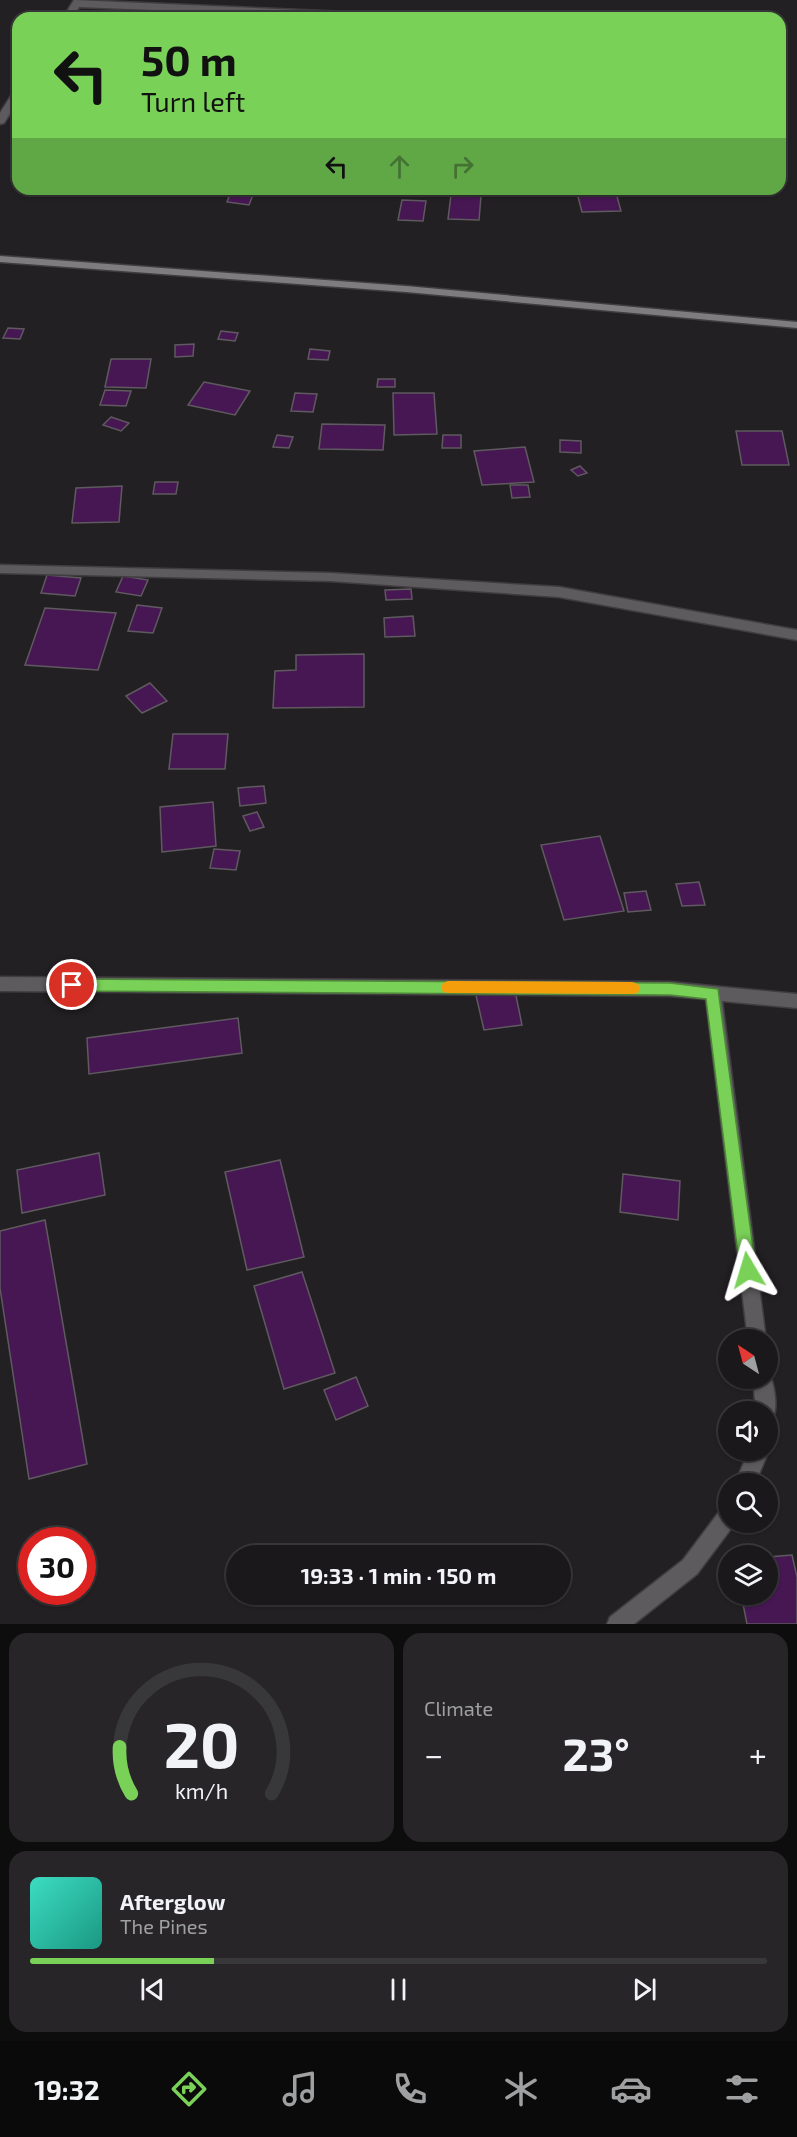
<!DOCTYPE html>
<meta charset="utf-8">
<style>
body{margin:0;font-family:"Exo 2",sans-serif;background:#272527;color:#f1f3f6;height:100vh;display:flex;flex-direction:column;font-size:22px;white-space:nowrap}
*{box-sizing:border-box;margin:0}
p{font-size:20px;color:#9fa0a2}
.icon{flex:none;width:33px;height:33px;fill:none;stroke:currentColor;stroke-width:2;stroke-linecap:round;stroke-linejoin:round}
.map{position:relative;height:1624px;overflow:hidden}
.panel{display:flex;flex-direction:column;gap:9px;padding:9px;background:#0e0d0e;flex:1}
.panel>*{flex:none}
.guide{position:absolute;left:12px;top:12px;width:774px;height:183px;border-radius:18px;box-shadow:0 2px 4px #0004,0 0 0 2px #383739;background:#79d158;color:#111;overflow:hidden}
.needle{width:39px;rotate:324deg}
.controls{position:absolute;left:718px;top:1329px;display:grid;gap:12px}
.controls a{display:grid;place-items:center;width:60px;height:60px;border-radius:50%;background:#1a181a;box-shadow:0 2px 4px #0004,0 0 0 2px #383739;font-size:30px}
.speed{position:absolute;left:18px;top:1527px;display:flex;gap:12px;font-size:30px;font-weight:700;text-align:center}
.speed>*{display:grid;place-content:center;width:78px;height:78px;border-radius:50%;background:#1a181a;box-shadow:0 2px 4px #0004,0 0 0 2px #383739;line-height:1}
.speed .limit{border:9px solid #d22;background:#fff;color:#111}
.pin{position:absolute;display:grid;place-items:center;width:51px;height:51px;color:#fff;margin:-26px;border:3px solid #fff;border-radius:50%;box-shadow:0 2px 6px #0007}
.me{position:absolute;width:66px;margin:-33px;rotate:353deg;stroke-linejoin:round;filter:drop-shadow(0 0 4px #0008)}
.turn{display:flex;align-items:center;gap:21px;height:126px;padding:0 30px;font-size:27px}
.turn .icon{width:78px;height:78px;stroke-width:2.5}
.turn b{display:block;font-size:42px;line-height:51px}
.lanes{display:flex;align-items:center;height:57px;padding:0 30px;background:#0003;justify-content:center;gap:30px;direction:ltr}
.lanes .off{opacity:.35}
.big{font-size:45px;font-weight:700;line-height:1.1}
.panel .tile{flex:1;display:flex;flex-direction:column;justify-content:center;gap:9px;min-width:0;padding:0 21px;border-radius:18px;background:#272527}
.panel .dial{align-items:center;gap:0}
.dial svg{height:156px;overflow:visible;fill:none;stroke:#383739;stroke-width:7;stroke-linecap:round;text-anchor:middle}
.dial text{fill:#f1f3f6;stroke:none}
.song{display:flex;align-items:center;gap:18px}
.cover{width:72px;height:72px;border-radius:9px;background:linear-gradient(135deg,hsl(170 70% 55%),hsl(170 70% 35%))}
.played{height:6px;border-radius:3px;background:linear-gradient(90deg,#79d158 25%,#383739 25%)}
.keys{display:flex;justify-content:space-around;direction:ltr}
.heat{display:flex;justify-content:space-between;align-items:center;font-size:33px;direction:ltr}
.panel .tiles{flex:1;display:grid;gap:9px;grid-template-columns:1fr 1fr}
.tile:last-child{grid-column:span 2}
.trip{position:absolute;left:226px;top:1545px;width:345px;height:60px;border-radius:30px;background:#1a181a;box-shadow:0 2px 4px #0004,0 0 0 2px #383739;font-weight:700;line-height:60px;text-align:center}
.tab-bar{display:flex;height:96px;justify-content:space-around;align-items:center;background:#0a0a0a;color:#9fa0a2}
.tab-bar .icon{width:42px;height:42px}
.tab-bar .on{color:#79d158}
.tab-bar b{font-size:27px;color:#f1f3f6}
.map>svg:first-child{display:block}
.building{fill:#461753;stroke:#5e5a5f;stroke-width:1.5}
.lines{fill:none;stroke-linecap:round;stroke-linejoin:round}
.minor-casing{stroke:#403d40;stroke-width:3}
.secondary-casing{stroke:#403d40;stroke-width:3}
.minor{fill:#5d5b5d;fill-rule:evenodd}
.secondary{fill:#7e7c7f;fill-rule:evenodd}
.route{fill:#79d158;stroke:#4f8839;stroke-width:1.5}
.slow{fill:#f59e0b}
</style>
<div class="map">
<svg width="797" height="1624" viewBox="0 0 797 1624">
<rect width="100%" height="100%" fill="#232023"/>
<g class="building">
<path d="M 170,10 L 180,18 L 158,18 L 154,14 Z"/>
<path d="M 232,189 L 255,190 L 249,205 L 227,202 Z"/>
<path d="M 576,189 L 615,189 L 621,211 L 582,212 Z"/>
<path d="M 451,195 L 481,196 L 479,220 L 448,219 Z"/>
<path d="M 402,200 L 426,201 L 423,221 L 398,220 Z"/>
<path d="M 8,328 L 24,329 L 20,339 L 3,338 Z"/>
<path d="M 221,331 L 238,333 L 235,341 L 218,339 Z"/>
<path d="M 194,344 L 193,356 L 175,357 L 175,345 Z"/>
<path d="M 310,349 L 330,351 L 328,360 L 308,359 Z"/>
<path d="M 111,359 L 151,359 L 146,388 L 105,387 Z"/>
<path d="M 378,379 L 395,379 L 395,387 L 377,387 Z"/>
<path d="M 204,382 L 250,391 L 235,415 L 188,405 Z"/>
<path d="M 105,390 L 131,391 L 126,406 L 100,405 Z"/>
<path d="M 295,393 L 317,394 L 313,412 L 291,411 Z"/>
<path d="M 393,393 L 434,393 L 437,434 L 394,435 Z"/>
<path d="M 111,417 L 129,423 L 121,431 L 103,425 Z"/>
<path d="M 322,424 L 385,425 L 383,450 L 319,449 Z"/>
<path d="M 736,431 L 782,431 L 789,465 L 742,465 Z"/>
<path d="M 277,435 L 293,437 L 289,448 L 273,447 Z"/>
<path d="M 443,435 L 461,435 L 461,448 L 442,448 Z"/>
<path d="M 560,440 L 581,441 L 581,453 L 560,452 Z"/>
<path d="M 525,447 L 534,482 L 482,485 L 474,451 Z"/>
<path d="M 580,466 L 587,473 L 578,476 L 571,470 Z"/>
<path d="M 155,482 L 178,482 L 176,494 L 153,494 Z"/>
<path d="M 510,485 L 528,485 L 530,497 L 512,498 Z"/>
<path d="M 122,486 L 119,522 L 72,523 L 76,488 Z"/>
<path d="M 47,575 L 81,578 L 75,596 L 41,593 Z"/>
<path d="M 123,576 L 148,580 L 141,596 L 116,592 Z"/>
<path d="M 411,589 L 412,599 L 386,600 L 385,590 Z"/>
<path d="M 137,605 L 162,608 L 153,633 L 128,631 Z"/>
<path d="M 45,608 L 116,613 L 98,670 L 25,665 Z"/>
<path d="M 413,616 L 415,636 L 385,637 L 384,618 Z"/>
<path d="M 364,654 L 364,707 L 273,708 L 275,671 L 296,670 L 296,655 Z"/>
<path d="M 150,683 L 167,701 L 142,713 L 126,696 Z"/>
<path d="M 173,734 L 228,734 L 225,769 L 169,769 Z"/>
<path d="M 264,786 L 266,803 L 240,806 L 238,788 Z"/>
<path d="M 213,802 L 216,846 L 162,852 L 160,807 Z"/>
<path d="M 257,812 L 264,827 L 250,831 L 243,816 Z"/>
<path d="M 600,836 L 624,911 L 564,920 L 541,845 Z"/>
<path d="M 214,849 L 240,851 L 236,870 L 210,868 Z"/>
<path d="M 699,882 L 705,905 L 682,906 L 676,884 Z"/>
<path d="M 646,891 L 651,910 L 628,912 L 624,893 Z"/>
<path d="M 514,986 L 522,1025 L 484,1030 L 475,991 Z"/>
<path d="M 238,1018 L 242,1053 L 89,1074 L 87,1038 Z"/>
<path d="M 99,1153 L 105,1195 L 22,1213 L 17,1170 Z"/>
<path d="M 280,1160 L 304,1257 L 247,1270 L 225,1172 Z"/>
<path d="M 623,1174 L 680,1181 L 678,1220 L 620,1212 Z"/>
<path d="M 45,1220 L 87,1464 L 29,1479 L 0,1288 L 0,1231 Z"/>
<path d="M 302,1272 L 335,1373 L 284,1389 L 254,1286 Z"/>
<path d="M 356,1377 L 368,1406 L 336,1420 L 324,1390 Z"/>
<path d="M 792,1555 L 797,1577 L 797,1624 L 747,1624 L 741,1594 L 768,1594 L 768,1557 Z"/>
</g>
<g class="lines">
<defs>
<g id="minor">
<path d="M 74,0 L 416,15 L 421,18 L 348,18 L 79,7 L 73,18 L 63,18 Z"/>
<path d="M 18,90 L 18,101 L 4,123 L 0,124 L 0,113 L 14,91 Z"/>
<path d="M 0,565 L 330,573 L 559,587 L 797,630 L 797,640 L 559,597 L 330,581 L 0,573 Z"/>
<path d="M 0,977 L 670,982 L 797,994 L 797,1008 L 722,1001 L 766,1340 L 748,1340 L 706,999 L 670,996 L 0,991 Z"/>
<path d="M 768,1371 C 774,1382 779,1409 772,1419 L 775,1420 L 778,1430 L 775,1437 L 768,1439 L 768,1412 L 756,1412 L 753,1378 L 768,1378 Z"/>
<path d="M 768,1448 L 769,1450 L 755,1484 L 735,1484 L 749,1450 L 768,1450 Z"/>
<path d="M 729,1505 L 729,1522 L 736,1522 L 697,1574 L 634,1624 L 607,1624 L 610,1617 L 683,1560 L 722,1508 Z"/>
</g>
<path id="secondary" d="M 0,256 L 406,286 L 797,322 L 797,328 L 406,292 L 0,262 Z"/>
</defs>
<use href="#minor" class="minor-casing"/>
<use href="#secondary" class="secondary-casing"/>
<use href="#minor" class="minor"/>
<use href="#secondary" class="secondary"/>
</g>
<path class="route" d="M 72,979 L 670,983 L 718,989 L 756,1270 L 754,1276 L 748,1278 L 742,1276 L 740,1270 L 706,999 L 670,995 L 72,991 L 67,989 L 64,985 L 67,980 Z"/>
<path class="slow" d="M 448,981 L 632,982 L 638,984 L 640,988 L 638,993 L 632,994 L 448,993 L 443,992 L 441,987 L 443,983 Z"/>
</svg>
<div class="controls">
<a><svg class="needle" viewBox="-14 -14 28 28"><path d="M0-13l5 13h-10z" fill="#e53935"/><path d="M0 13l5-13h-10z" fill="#9fa0a2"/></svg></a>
<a><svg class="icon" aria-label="sound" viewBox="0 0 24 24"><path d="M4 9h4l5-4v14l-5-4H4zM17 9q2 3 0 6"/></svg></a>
<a><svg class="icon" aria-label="search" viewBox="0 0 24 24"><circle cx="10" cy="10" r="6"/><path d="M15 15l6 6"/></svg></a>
<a><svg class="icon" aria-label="layers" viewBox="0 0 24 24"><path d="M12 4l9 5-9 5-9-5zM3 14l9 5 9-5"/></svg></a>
</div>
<div class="speed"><div class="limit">30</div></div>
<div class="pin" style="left:72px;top:985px;background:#d93025"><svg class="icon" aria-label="arrive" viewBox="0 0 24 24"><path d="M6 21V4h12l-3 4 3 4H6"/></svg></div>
<svg class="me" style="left:748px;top:1270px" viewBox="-20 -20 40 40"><path d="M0-17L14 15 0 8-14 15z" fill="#79d158" stroke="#fff" stroke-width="4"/></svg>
<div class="trip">19:33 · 1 min · 150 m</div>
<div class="guide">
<div class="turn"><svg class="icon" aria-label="left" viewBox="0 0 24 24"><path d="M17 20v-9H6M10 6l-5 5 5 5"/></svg><div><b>50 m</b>Turn left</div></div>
<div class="lanes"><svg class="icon" aria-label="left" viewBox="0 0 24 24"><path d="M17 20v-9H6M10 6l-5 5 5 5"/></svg><svg class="icon off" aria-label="ahead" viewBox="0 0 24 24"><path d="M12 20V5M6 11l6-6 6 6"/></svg><svg class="icon off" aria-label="right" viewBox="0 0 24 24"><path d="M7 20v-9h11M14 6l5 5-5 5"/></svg></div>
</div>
</div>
<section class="panel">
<div class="tiles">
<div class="tile dial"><svg viewBox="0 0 100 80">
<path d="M14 69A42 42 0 1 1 86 69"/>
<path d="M14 69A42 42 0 0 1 8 45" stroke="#79d158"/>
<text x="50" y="56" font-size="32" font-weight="700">20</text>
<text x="50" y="72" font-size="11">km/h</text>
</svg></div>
<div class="tile"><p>Climate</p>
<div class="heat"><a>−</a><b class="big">23°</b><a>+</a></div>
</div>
<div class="tile">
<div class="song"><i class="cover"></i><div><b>Afterglow</b><p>The Pines</p></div></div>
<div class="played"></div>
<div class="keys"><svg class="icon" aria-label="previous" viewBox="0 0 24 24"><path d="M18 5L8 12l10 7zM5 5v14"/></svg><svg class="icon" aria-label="pause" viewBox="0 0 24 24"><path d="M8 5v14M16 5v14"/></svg><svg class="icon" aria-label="next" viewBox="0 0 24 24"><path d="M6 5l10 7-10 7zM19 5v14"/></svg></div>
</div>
</div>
</section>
<nav class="tab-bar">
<b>19:32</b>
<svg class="icon on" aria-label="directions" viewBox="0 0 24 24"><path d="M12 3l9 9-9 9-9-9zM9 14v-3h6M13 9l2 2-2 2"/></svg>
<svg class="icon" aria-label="music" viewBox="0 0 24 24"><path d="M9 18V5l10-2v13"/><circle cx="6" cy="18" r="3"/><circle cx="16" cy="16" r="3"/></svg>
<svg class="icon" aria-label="phone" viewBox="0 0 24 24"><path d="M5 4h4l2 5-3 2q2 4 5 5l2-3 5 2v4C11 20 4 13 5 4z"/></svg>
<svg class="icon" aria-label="climate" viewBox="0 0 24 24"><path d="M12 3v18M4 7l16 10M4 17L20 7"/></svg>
<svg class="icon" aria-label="car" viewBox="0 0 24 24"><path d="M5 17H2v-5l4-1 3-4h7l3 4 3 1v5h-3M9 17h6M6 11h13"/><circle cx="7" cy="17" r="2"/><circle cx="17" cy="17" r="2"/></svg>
<svg class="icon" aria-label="filters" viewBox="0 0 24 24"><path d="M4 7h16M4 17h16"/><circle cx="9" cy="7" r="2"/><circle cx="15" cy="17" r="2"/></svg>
</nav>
